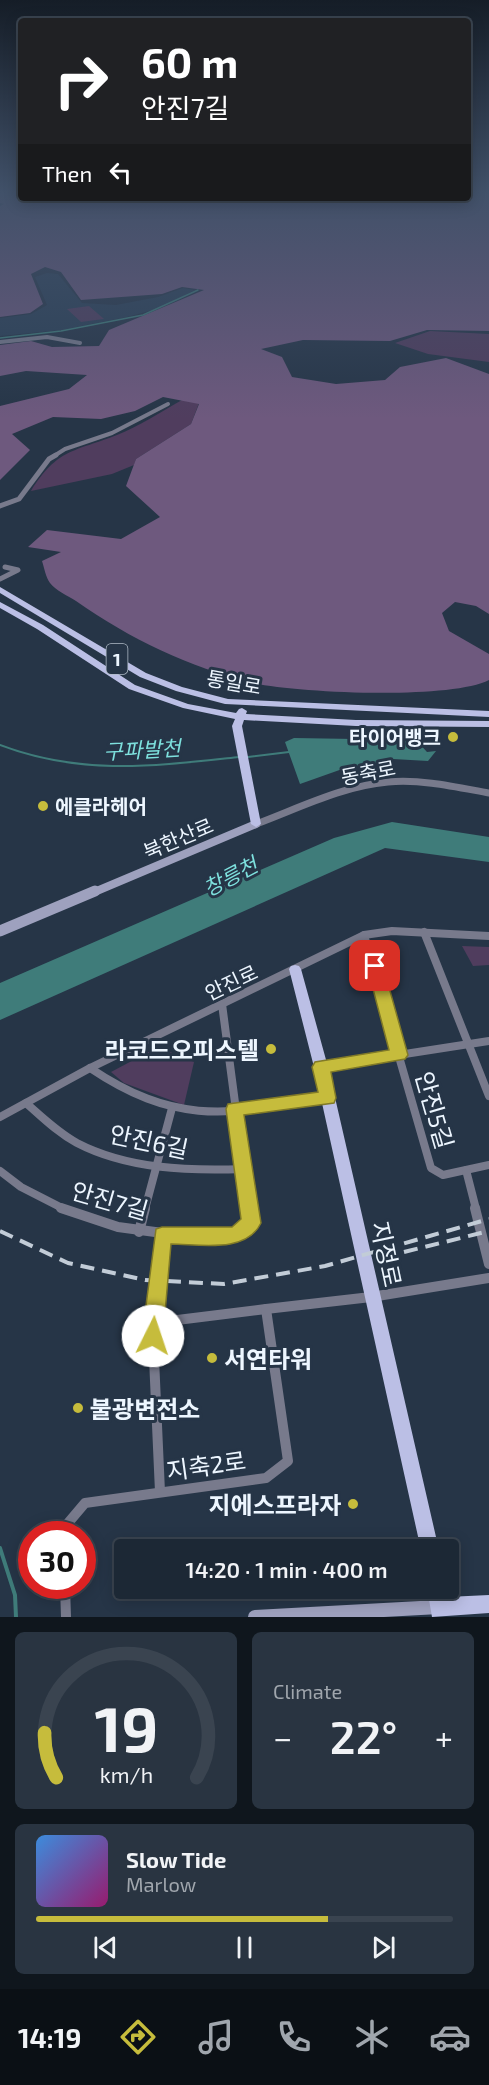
<!DOCTYPE html>
<meta charset="utf-8">
<style>
body{margin:0;font-family:"Exo 2","Noto Sans KR",sans-serif;background:#293441;color:#f1f3f6;height:100vh;display:flex;flex-direction:column;font-size:22px;white-space:nowrap}
*{box-sizing:border-box;margin:0}
p{font-size:20px;color:#a0a6ad}
.icon{flex:none;width:33px;height:33px;fill:none;stroke:currentColor;stroke-width:2;stroke-linecap:round;stroke-linejoin:round}
.map{position:relative;height:1617px;overflow:hidden}
.details{display:flex;flex-direction:column;gap:15px;padding:15px;background:#0f161d;flex:1}
.details>*{flex:none}
.hud{position:absolute;left:18px;top:18px;width:453px;height:183px;border-radius:6px;box-shadow:0 3px 15px #0003,0 0 0 2px #3a4450;background:#202124;color:#fff;overflow:hidden}
.speed{position:absolute;left:18px;top:1521px;display:flex;gap:12px;font-size:30px;font-weight:700;text-align:center}
.speed>*{display:grid;place-content:center;width:78px;height:78px;border-radius:50%;background:#1c2835;box-shadow:0 3px 15px #0003,0 0 0 2px #3a4450;line-height:1}
.speed .limit{border:9px solid #d22;background:#fff;color:#111}
.pin{position:absolute;display:grid;place-items:center;width:51px;height:51px;color:#fff;margin:-26px;border-radius:12px;box-shadow:0 3px 9px #0006}
.me{position:absolute;width:66px;margin:-33px;rotate:4deg;stroke-linejoin:round;filter:drop-shadow(0 0 4px #0008)}
.turn{display:flex;align-items:center;gap:21px;height:126px;padding:0 24px;font-size:27px}
.turn .icon{width:78px;height:78px;stroke-width:2.5}
.turn b{display:block;font-size:42px;line-height:51px}
.then{display:flex;align-items:center;height:57px;padding:0 24px;background:#0003;gap:12px;font-size:22px}
.big{font-size:45px;font-weight:600;line-height:1.1}
.details .widget{flex:1;display:flex;flex-direction:column;justify-content:center;gap:9px;min-width:0;padding:0 21px;border-radius:9px;background:#293441}
.details .dial{align-items:center;gap:0}
.dial svg{height:156px;overflow:visible;fill:none;stroke:#3a4450;stroke-width:7;stroke-linecap:round;text-anchor:middle}
.dial text{fill:#f1f3f6;stroke:none}
.song{display:flex;align-items:center;gap:18px}
.cover{width:72px;height:72px;border-radius:9px;background:linear-gradient(135deg,hsl(210 70% 55%),hsl(320 70% 35%))}
.played{height:6px;border-radius:3px;background:linear-gradient(90deg,#c6bc3c 70%,#3a4450 70%)}
.keys{display:flex;justify-content:space-around;direction:ltr}
.heat{display:flex;justify-content:space-between;align-items:center;font-size:33px;direction:ltr}
.details .tiles{flex:1;display:grid;gap:15px;grid-template-columns:1fr 1fr}
.widget:last-child{grid-column:span 2}
.trip{position:absolute;left:114px;top:1539px;width:345px;height:60px;border-radius:6px;background:#1c2835;box-shadow:0 3px 15px #0003,0 0 0 2px #3a4450;font-weight:600;line-height:60px;text-align:center}
.tab-bar{display:flex;height:96px;justify-content:space-around;align-items:center;background:#0b1015;color:#a0a6ad}
.tab-bar .icon{width:42px;height:42px}
.tab-bar .current{color:#c6bc3c}
.tab-bar b{font-size:27px;color:#f1f3f6}
.map>svg:first-child{display:block}
.built{fill:#2a3f55}
.green{fill:#503d5e}
.forest{fill:#6e597e}
.water{fill:#3f7c7a}
.lines{fill:none;stroke-linecap:round;stroke-linejoin:round}
.stream-far2{stroke:#3f7c7a;stroke-width:1.5}
.stream-far1{stroke:#3f7c7a;stroke-width:2}
.stream{stroke:#3f7c7a;stroke-width:4}
.minor-far4{stroke:#787a8c;stroke-width:4}
.minor-far3{stroke:#787a8c;stroke-width:5}
.minor-far2{stroke:#787a8c;stroke-width:7}
.minor-far1{stroke:#787a8c;stroke-width:8}
.minor{stroke:#787a8c;stroke-width:10}
.secondary-far2{stroke:#9ea1be;stroke-width:8}
.secondary-far1{stroke:#9ea1be;stroke-width:11}
.secondary{stroke:#9ea1be;stroke-width:14}
.primary{fill:#bbbfe5;fill-rule:evenodd}
.rail{stroke:#c2ccd7;stroke-width:4;stroke-dasharray:14 8;stroke-linecap:butt}
.route{fill:#c6bc3c;stroke:#817a27;stroke-width:1.5}
.poi-dot{fill:#c6bc3c;stroke:#263547;stroke-width:2}
.labels{text-anchor:middle;dominant-baseline:central;stroke-width:6;stroke-linejoin:round;paint-order:stroke}
.shield{fill:#263547;stroke:#b1bcc8;stroke-width:1.5}
.shield-label{font-size:18px;font-weight:bold;fill:#edf6ff}
.street-label{font-size:20px;fill:#edf6ff;stroke:#263547}
.poi-label{font-size:20px;font-weight:bold;fill:#edf6ff;stroke:#263547;text-anchor:end}
.water-label{font-size:21px;font-style:italic;fill:#7ee1de;stroke:#263547}
.near-poi-label{font-size:24px;font-weight:bold;fill:#edf6ff;stroke:#263547;text-anchor:end}
.near-street-label{font-size:24px;fill:#edf6ff;stroke:#263547}
</style>
<div class="map">
<svg width="489" height="1617" viewBox="0 0 489 1617">
<rect width="100%" height="100%" fill="#263547"/>
<path class="built" d="M 47,273 L 58,274 L 82,303 L 116,305 L 158,297 L 183,288 L 195,290 L 157,309 L 127,317 L 62,330 L 0,336 L 0,318 L 31,314 L 47,305 L 35,277 Z"/>
<g class="green">
<path d="M 89,306 L 104,319 L 81,322 L 67,309 Z"/>
<path d="M 430,331 L 489,334 L 489,362 L 428,354 L 395,343 Z"/>
<path d="M 182,400 L 199,403 L 191,424 L 136,459 L 134,465 L 112,474 L 31,491 C 58,448 74,452 117,435 C 139,426 161,412 182,400 Z"/>
<path d="M 462,946 L 489,947 L 489,965 L 473,966 Z"/>
<path d="M 158,1047 L 194,1062 L 184,1105 L 124,1083 L 111,1072 Z"/>
</g>
<path class="forest" d="M 0,192 L 21,192 L 21,198 L 468,198 L 468,192 L 489,192 L 489,331 L 427,330 L 390,341 L 303,340 L 261,349 L 282,357 L 292,377 L 336,384 L 385,380 L 400,367 L 446,358 L 489,374 L 489,614 L 476,606 L 455,602 L 442,613 L 449,631 L 489,654 L 489,680 C 450,700 298,693 253,683 C 189,667 130,639 76,601 C 68,596 55,590 50,583 C 46,578 44,567 42,561 L 61,552 L 28,547 L 47,530 L 121,539 L 160,517 L 126,486 L 136,459 L 191,424 L 199,404 L 163,397 L 135,411 L 101,419 L 53,417 L 12,434 L 30,450 L 0,480 L 0,406 L 69,389 L 87,375 L 26,371 L 0,376 L 0,345 L 31,341 L 52,347 L 99,346 L 109,330 L 204,290 L 182,287 L 162,294 L 81,300 L 61,272 L 45,267 L 31,274 L 43,304 L 30,313 L 0,317 L 0,206 L 4,204 L 0,203 Z"/>
<g class="water">
<path d="M 294,738 L 416,740 L 427,752 L 436,751 L 428,761 L 393,759 L 389,762 L 348,767 L 300,784 L 285,742 Z"/>
<path d="M 392,822 L 489,837 L 489,862 L 385,848 L 0,1020 L 0,983 L 334,838 Z"/>
</g>
<g class="lines">
<path class="stream-far2" d="M 0,338 L 61,331 L 143,315 L 198,290"/>
<g class="stream-far1">
<path d="M 0,745 C 81,776 155,766 239,757"/>
<path d="M 248,757 L 289,752"/>
</g>
<path class="stream" d="M 0,1548 L 15,1595 L 16,1617"/>
<g class="minor-far4">
<path d="M 0,342 L 47,337 L 80,343"/>
<path d="M 54,456 L 65,449 L 112,433 L 168,404"/>
</g>
<g class="minor-far3">
<path d="M 0,506 L 19,499 L 49,459 L 56,455"/>
<path d="M 0,579 L 18,570 L 5,567"/>
</g>
<path class="minor-far2" d="M 256,824 C 299,808 342,786 388,782 C 422,779 456,787 489,793"/>
<g class="minor-far1">
<path d="M 424,932 L 489,1096"/>
<path d="M 364,935 L 431,1168 L 443,1175 L 489,1165"/>
<path d="M 222,1004 L 249,1209"/>
<path d="M 321,1067 L 489,1041"/>
<path d="M 90,1068 C 178,1127 229,1114 328,1098"/>
<path d="M 26,1103 C 42,1117 57,1132 77,1143 C 127,1169 188,1171 243,1169"/>
<path d="M 0,1117 L 90,1068 L 364,935 L 392,931 L 489,936"/>
<path d="M 466,1170 L 476,1209"/>
<path d="M 0,1171 L 21,1187 L 64,1209"/>
<path d="M 145,1209 L 172,1108"/>
</g>
<g class="minor">
<path d="M 61,1208 L 118,1227 L 170,1234 L 225,1235 L 237,1232 L 251,1223 L 249,1208"/>
<path d="M 475,1208 L 489,1264"/>
<path d="M 139,1232 L 145,1208"/>
<path d="M 153,1323 L 266,1309"/>
<path d="M 160,1492 L 153,1336 L 162,1236"/>
<path d="M 63,1534 L 63,1529 L 85,1503 L 266,1478 L 288,1461 L 266,1309 L 371,1297 L 489,1278"/>
<path d="M 65,1586 L 66,1617"/>
</g>
<path class="secondary-far2" d="M 92,893 L 256,824"/>
<path class="secondary-far1" d="M 0,931 L 95,891"/>
<path class="secondary" d="M 255,1617 L 439,1607"/>
<g class="primary">
<path d="M 0,587 L 146,673 L 182,687 L 228,699 L 489,711 L 489,717 L 225,704 L 176,691 L 140,677 L 0,593 Z"/>
<path d="M 0,602 L 43,625 L 135,685 L 188,704 L 236,713 L 239,709 L 242,708 L 247,711 L 246,714 L 356,720 L 489,721 L 489,727 L 356,726 L 244,720 L 242,726 L 261,824 L 256,827 L 251,824 L 232,726 L 235,719 L 183,708 L 129,689 L 37,629 L 0,608 Z"/>
<path d="M 295,965 L 299,966 L 301,969 L 328,1067 L 439,1550 L 421,1550 L 314,1067 L 289,969 L 291,966 Z"/>
<path d="M 427,1588 L 445,1588 L 447,1597 L 489,1595 L 489,1613 L 432,1617 Z"/>
</g>
<g class="rail">
<path d="M 0,1231 L 68,1263 L 145,1280 L 224,1284 L 325,1266 L 489,1219"/>
<path d="M 404,1252 L 489,1231"/>
</g>
</g>
<linearGradient id="sky" x2="0" y2="1"><stop stop-color="#151d27"/><stop offset="0.46" stop-color="#415169"/><stop offset="1" stop-color="#415169" stop-opacity="0"/></linearGradient>
<rect width="489" height="419" fill="url(#sky)"/>
<path class="route" d="M 375,961 L 383,966 L 408,1055 L 405,1059 L 331,1072 L 336,1098 L 334,1103 L 244,1115 L 261,1223 C 246,1254 199,1244 171,1244 L 163,1336 L 160,1343 L 153,1346 L 145,1343 L 142,1336 L 156,1229 L 162,1227 L 232,1227 L 241,1219 L 226,1109 L 228,1104 L 318,1092 L 312,1067 L 315,1062 L 389,1050 L 367,966 Z"/>
<g class="poi-dot">
<circle cx="453" cy="737" r="6"/>
<circle cx="43" cy="806" r="6"/>
<circle cx="271" cy="1049" r="6"/>
<circle cx="212" cy="1358" r="6"/>
<circle cx="78" cy="1408" r="6"/>
<circle cx="353" cy="1504" r="6"/>
</g>
<g class="labels">
<rect class="shield" x="106.5" y="644" width="21" height="30" rx="4.5"/>
<g class="shield-label">
<text x="117" y="659">1</text>
</g>
<g class="street-label">
<text transform="translate(234 682) rotate(10)">통일로</text>
<text transform="translate(368 772) rotate(-11)">동축로</text>
<text transform="translate(178 838) rotate(-23)">북한산로</text>
<text transform="translate(231 982) rotate(-25)">안진로</text>
</g>
<g class="poi-label">
<text x="441" y="737">타이어뱅크</text>
<text x="55" y="806" text-anchor="start">에클라헤어</text>
</g>
<g class="water-label">
<text transform="translate(142 749) rotate(-3)">구파발천</text>
<text transform="translate(230 876) rotate(-28)">창릉천</text>
</g>
<g class="near-poi-label">
<text x="259" y="1049">라코드오피스텔</text>
<text x="224" y="1358" text-anchor="start">서연타워</text>
<text x="90" y="1408" text-anchor="start">불광변전소</text>
<text x="341" y="1504">지에스프라자</text>
</g>
<g class="near-street-label">
<text transform="translate(435 1110) rotate(74)">안진5길</text>
<text transform="translate(149 1141) rotate(12)">안진6길</text>
<text transform="translate(110 1200) rotate(16)">안진7길</text>
<text transform="translate(387 1254) rotate(78)">지정로</text>
<text transform="translate(206 1465) rotate(-8)">지축2로</text>
</g>
</g>
</svg>
<div class="speed"><div class="limit">30</div></div>
<div class="pin" style="left:375px;top:966px;background:#d93025"><svg class="icon" aria-label="arrive" viewBox="0 0 24 24"><path d="M6 21V4h12l-3 4 3 4H6"/></svg></div>
<svg class="me" style="left:153px;top:1336px" viewBox="-20 -20 40 40"><circle r="19" fill="#fff"/><path d="M0-13L10 11 0 6-10 11z" fill="#c6bc3c"/></svg>
<div class="trip">14:20 · 1 min · 400 m</div>
<div class="hud">
<div class="turn"><svg class="icon" aria-label="right" viewBox="0 0 24 24"><path d="M7 20v-9h11M14 6l5 5-5 5"/></svg><div><b>60 m</b>안진7길</div></div>
<div class="then">Then<svg class="icon" aria-label="left" viewBox="0 0 24 24"><path d="M17 20v-9H6M10 6l-5 5 5 5"/></svg></div>
</div>
</div>
<section class="details">
<div class="tiles">
<div class="widget dial"><svg viewBox="0 0 100 80">
<path d="M14 69A42 42 0 1 1 86 69"/>
<path d="M14 69A42 42 0 0 1 8 46" stroke="#c6bc3c"/>
<text x="50" y="56" font-size="32" font-weight="700">19</text>
<text x="50" y="72" font-size="11">km/h</text>
</svg></div>
<div class="widget"><p>Climate</p>
<div class="heat"><a>−</a><b class="big">22°</b><a>+</a></div>
</div>
<div class="widget">
<div class="song"><i class="cover"></i><div><b>Slow Tide</b><p>Marlow</p></div></div>
<div class="played"></div>
<div class="keys"><svg class="icon" aria-label="previous" viewBox="0 0 24 24"><path d="M18 5L8 12l10 7zM5 5v14"/></svg><svg class="icon" aria-label="pause" viewBox="0 0 24 24"><path d="M8 5v14M16 5v14"/></svg><svg class="icon" aria-label="next" viewBox="0 0 24 24"><path d="M6 5l10 7-10 7zM19 5v14"/></svg></div>
</div>
</div>
</section>
<nav class="tab-bar">
<b>14:19</b>
<svg class="icon current" aria-label="directions" viewBox="0 0 24 24"><path d="M12 3l9 9-9 9-9-9zM9 14v-3h6M13 9l2 2-2 2"/></svg>
<svg class="icon" aria-label="music" viewBox="0 0 24 24"><path d="M9 18V5l10-2v13"/><circle cx="6" cy="18" r="3"/><circle cx="16" cy="16" r="3"/></svg>
<svg class="icon" aria-label="phone" viewBox="0 0 24 24"><path d="M5 4h4l2 5-3 2q2 4 5 5l2-3 5 2v4C11 20 4 13 5 4z"/></svg>
<svg class="icon" aria-label="climate" viewBox="0 0 24 24"><path d="M12 3v18M4 7l16 10M4 17L20 7"/></svg>
<svg class="icon" aria-label="car" viewBox="0 0 24 24"><path d="M5 17H2v-5l4-1 3-4h7l3 4 3 1v5h-3M9 17h6M6 11h13"/><circle cx="7" cy="17" r="2"/><circle cx="17" cy="17" r="2"/></svg>
</nav>
